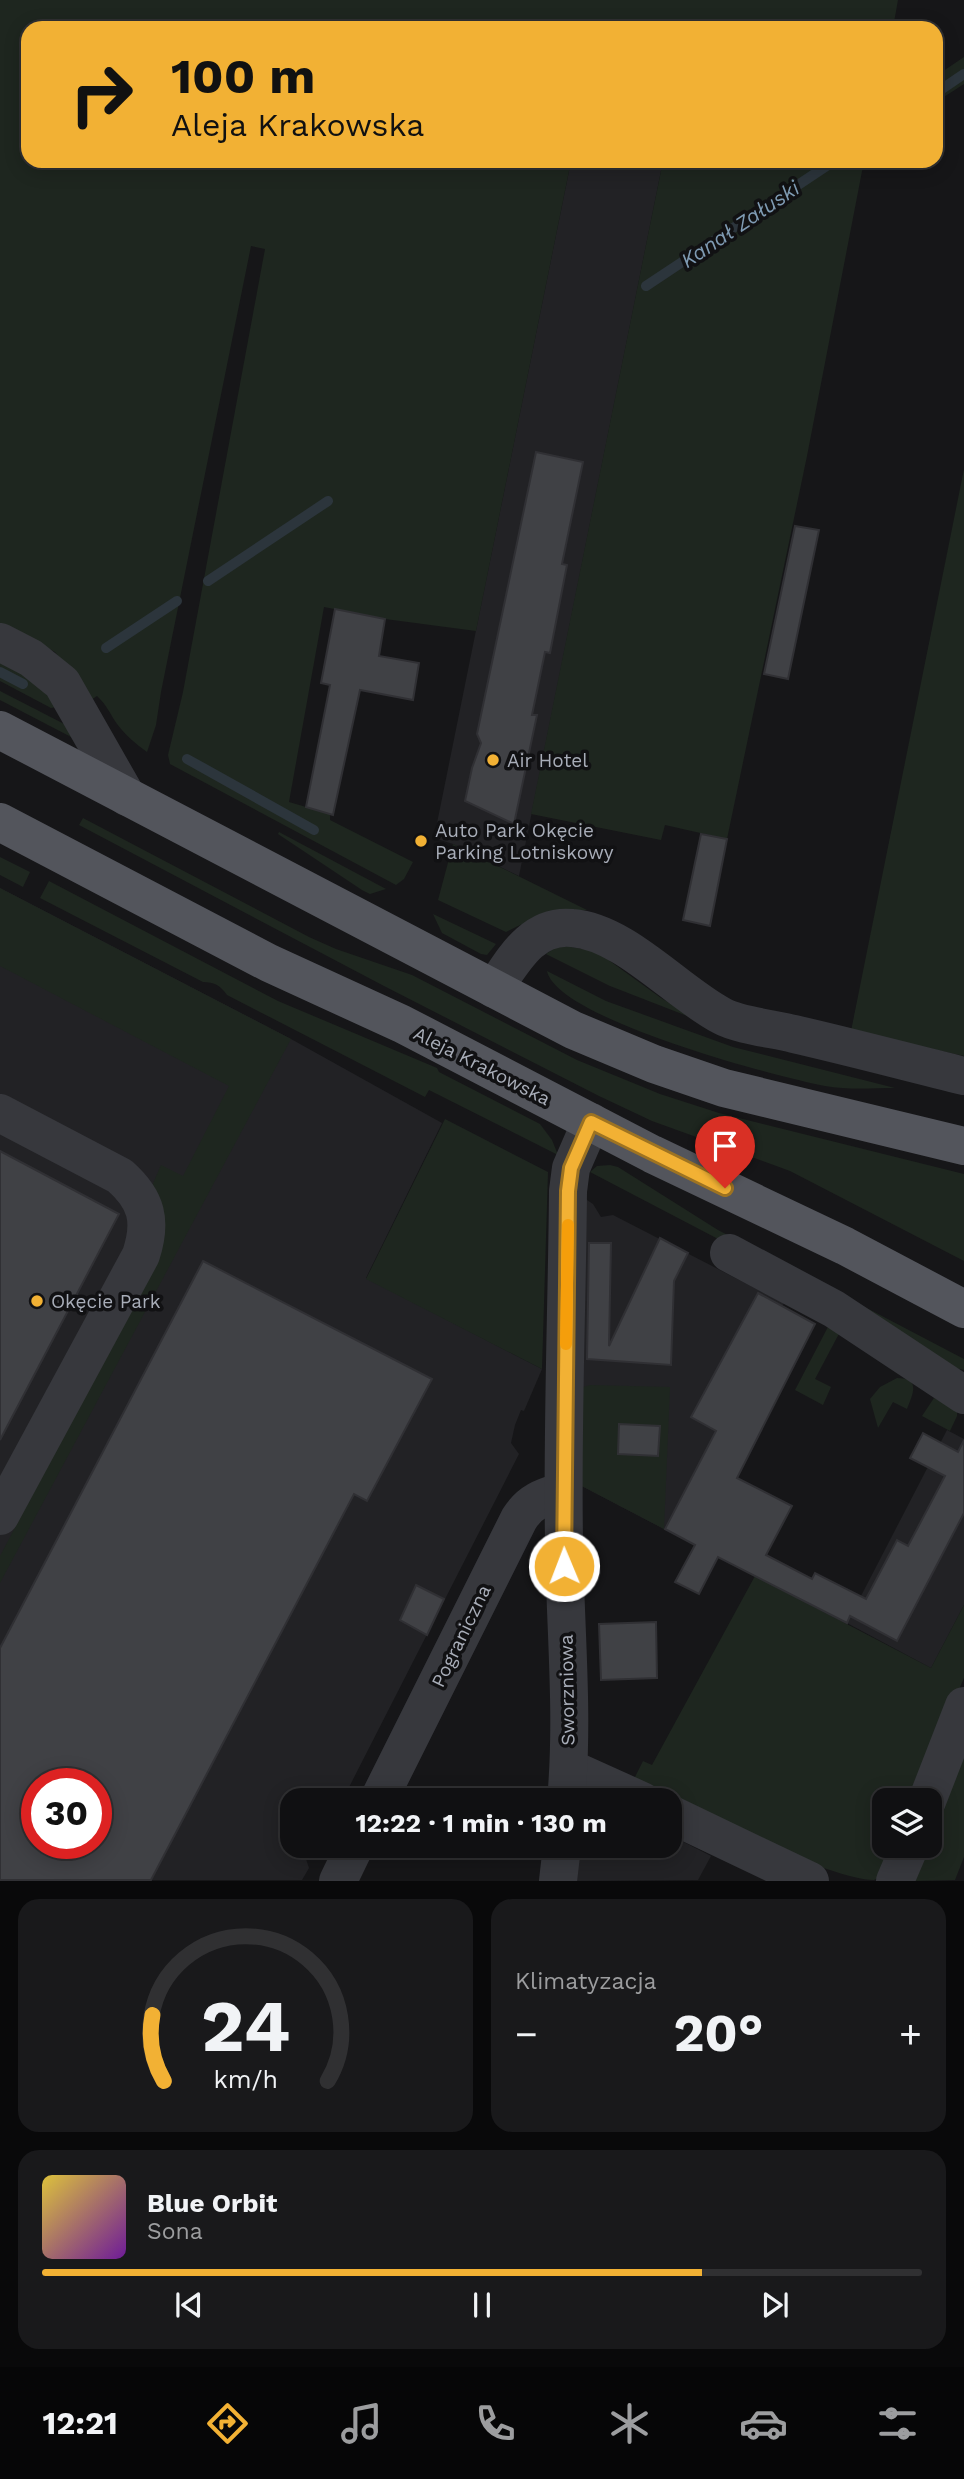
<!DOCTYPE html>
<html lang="pl">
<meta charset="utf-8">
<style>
body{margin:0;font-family:"Work Sans",sans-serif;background:#19191b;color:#f1f3f6;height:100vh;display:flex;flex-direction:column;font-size:26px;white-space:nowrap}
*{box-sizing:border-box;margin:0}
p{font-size:23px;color:#9c9d9f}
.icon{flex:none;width:38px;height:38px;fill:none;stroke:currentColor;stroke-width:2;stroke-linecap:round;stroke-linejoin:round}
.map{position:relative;height:1881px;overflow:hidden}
.details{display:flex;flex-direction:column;gap:18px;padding:18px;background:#09090a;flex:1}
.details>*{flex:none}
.hud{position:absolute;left:21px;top:21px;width:922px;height:147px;border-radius:21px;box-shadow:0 4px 18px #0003,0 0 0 2px #303032;background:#f2b134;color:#111;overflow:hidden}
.buttons{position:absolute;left:872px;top:1788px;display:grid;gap:14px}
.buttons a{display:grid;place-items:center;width:70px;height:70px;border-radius:14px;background:#101012;box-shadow:0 4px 18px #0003,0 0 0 2px #303032;font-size:35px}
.speed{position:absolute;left:21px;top:1768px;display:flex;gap:14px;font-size:35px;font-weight:700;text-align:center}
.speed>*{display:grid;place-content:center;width:91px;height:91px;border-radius:50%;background:#101012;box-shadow:0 4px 18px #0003,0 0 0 2px #303032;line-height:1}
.speed .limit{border:10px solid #d22;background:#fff;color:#111}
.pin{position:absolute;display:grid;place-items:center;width:60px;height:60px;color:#fff;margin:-72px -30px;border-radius:50% 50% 50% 0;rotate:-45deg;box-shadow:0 0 7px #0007}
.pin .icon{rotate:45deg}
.me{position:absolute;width:77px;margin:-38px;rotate:359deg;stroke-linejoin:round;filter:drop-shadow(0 0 5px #0008)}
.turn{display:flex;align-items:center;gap:24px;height:147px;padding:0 35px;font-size:32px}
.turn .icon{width:91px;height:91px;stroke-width:2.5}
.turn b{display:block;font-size:49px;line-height:60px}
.big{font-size:52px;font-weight:700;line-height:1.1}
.details .tile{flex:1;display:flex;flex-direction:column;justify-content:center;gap:10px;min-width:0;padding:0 24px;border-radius:21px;background:#19191b}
.details .dial{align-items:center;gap:0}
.dial svg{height:182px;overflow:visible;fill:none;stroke:#303032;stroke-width:7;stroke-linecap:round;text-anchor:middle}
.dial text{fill:#f1f3f6;stroke:none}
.song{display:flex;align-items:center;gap:21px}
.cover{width:84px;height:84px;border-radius:10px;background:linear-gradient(135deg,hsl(50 70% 55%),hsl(280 70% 35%))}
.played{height:7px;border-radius:4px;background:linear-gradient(90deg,#f2b134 75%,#303032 75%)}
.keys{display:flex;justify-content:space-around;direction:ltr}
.heat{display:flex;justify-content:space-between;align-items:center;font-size:38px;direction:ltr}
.details .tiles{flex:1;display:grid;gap:18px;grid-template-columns:1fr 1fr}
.tile:last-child{grid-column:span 2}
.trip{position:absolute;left:280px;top:1788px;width:402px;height:70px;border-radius:21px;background:#101012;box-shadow:0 4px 18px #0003,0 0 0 2px #303032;font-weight:700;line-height:70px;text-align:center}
.dock{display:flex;height:112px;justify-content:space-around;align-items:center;background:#060607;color:#9c9d9f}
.dock .icon{width:49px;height:49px}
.dock .current{color:#f2b134}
.dock b{font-size:32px;color:#f1f3f6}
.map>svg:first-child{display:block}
.built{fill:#222225;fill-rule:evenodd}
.green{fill:#1e261f}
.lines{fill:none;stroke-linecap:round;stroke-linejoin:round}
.stream{stroke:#2c353c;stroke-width:10}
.building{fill:#404145;stroke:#303034;stroke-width:2;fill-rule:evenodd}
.minor{stroke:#37383d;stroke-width:38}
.major{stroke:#53555c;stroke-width:38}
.route-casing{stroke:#9d7322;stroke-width:18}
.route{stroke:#f2b134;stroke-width:12}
.slow{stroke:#f59e0b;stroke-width:12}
.poi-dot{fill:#f2b134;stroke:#111113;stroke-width:2.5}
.labels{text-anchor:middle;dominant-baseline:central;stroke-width:7;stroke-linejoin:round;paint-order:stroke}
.poi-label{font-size:19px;fill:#a8adb8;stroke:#111113;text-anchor:start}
.street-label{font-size:19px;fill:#a8adb8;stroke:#111113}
.water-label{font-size:21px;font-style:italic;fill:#7f9bb3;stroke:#111113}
</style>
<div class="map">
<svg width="964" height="1881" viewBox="0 0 964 1881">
<rect width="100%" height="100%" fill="#161618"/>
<g class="built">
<path d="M 571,161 L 663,161 L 519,876 L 453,844 L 434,838 Z"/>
<path d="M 0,888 L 291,1039 L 442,1123 L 366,1278 L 542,1369 L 524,1411 L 521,1410 L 515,1425 L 511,1443 L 519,1454 L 342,1801 L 292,1801 L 292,1846 L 305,1846 L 303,1850 L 309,1868 L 302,1880 L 0,1880 ZM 37,1783 L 96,1783 L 96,1843 L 37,1843 Z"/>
<path d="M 584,1198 L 593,1204 L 601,1217 L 613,1215 L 784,1303 L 664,1529 L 576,1483 Z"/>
<path d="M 947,1430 L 964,1439 L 964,1605 L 931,1668 L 847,1623 Z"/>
<path d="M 670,1835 L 711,1856 L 698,1880 L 573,1881 L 575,1846 L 670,1846 Z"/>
</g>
<g class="green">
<path d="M 0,0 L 898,0 L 893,28 L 28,28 L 28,161 L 571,161 L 476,631 L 385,619 L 324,607 L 289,802 L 330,814 L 330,820 L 413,862 L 404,879 L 396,885 L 170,764 L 168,755 L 183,692 L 265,249 L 251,246 L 161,692 L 156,725 L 147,752 C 136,744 126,736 117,724 C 110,714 107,705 97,696 L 91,700 L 55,652 L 0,623 Z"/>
<path d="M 964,57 L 964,84 L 936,102 L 936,76 Z"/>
<path d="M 663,161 L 864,161 L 807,456 L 727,839 L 665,825 L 661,840 L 531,814 Z"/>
<path d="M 964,469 L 964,1056 L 851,1031 Z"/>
<path d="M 0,662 L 32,679 L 58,707 L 51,708 L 0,681 Z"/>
<path d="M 0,691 L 72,728 L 73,738 L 0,700 Z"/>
<path d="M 83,818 L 309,937 L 336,949 L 412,975 L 577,1060 L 660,1094 L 719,1113 L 964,1174 L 964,1261 L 790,1171 L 652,1121 L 599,1096 L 384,986 L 79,825 Z"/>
<path d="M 279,832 L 386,889 L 370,894 L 362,890 L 278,834 Z"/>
<path d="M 453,844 L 587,910 C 554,912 535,917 506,932 L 438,900 Z"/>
<path d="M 0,857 L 30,872 L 23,887 L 0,875 Z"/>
<path d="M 49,881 L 278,1001 L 437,1068 L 439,1072 L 540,1124 L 552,1140 L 558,1155 L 429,1090 L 425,1097 L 227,995 C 220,985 214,982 203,982 L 40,898 Z"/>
<path d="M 0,888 L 291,1039 L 0,1583 L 0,1556 L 156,1261 L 152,1186 L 161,1165 L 183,1176 L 229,1086 L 0,966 Z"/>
<path d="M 433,914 L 496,944 L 487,955 L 481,954 L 442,933 Z"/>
<path d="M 559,945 L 596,951 L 661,998 L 700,1021 L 610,986 L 546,954 Z"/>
<path d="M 547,971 L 606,1001 L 733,1047 L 895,1088 C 872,1088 847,1090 825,1086 C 777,1077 557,1019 547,971 Z"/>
<path d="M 445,1119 L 548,1172 L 542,1369 L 366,1279 Z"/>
<path d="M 610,1165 L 618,1167 L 718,1230 L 964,1359 L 964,1370 L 946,1366 L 896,1332 L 590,1172 L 597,1166 Z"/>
<path d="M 829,1325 L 842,1328 L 815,1379 L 831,1387 L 823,1405 L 795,1390 Z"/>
<path d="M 897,1378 C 921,1378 913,1394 907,1409 L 893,1402 L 878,1428 L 870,1399 L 880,1387 Z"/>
<path d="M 590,1385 L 670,1387 L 664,1529 L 576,1483 L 577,1389 Z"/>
<path d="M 934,1398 L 957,1409 L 957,1416 L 950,1431 L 922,1416 Z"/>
<path d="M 755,1576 L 931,1668 L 964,1605 L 964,1678 L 940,1733 L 915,1801 L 884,1801 L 884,1846 L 898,1846 C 892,1858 887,1876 874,1880 C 833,1881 674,1805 632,1783 L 643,1761 L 652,1765 Z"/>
<path d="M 964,1737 L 964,1857 L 955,1880 L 910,1881 L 923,1846 L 929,1846 L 929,1829 Z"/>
</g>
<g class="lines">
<g class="stream">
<path d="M 936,93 L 964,74"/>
<path d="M 646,286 L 834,161"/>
<path d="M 208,581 L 328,501"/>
<path d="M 106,648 L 177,601"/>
<path d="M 0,672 L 23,684"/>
<path d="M 187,759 L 314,830"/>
</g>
</g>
<g class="building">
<path d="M 536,452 L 583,462 L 562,564 L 567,565 L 550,653 L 545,652 L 532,715 L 537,715 L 514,824 L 465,801 L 472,768 L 481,743 L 477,734 Z"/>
<path d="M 795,526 L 819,530 L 788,679 L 764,674 Z"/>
<path d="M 335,609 L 385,619 L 379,656 L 419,663 L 413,700 L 360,690 L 333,815 L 306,807 L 330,685 L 321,683 Z"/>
<path d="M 701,834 L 727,839 L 710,926 L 683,920 Z"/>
<path d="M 0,1151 L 119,1214 L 0,1440 Z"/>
<path d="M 660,1238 L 688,1253 L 674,1281 L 671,1365 L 587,1359 L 589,1243 L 611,1243 L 609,1346 Z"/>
<path d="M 203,1261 L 432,1379 L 367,1501 L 354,1494 L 151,1880 L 0,1880 L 0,1648 ZM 37,1783 L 96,1783 L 96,1843 L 37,1843 Z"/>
<path d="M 758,1293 L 815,1324 L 737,1478 L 792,1506 L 766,1555 L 812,1579 L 815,1573 L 866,1599 L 897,1540 L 908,1546 L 945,1476 L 910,1458 L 923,1433 L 958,1452 L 964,1440 L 964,1513 L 897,1641 L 850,1616 L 847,1623 L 718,1557 L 699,1594 L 675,1582 L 695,1545 L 665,1529 L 716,1431 L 691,1417 Z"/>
<path d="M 619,1424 L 660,1426 L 658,1456 L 618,1454 Z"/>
<path d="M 416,1585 L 444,1599 L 427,1635 L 400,1620 Z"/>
<path d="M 656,1622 L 657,1678 L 601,1680 L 599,1624 Z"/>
</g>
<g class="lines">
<g class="minor">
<path d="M 0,642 L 31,658 L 62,683 L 127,797"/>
<path d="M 494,989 C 513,961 532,924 572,928 C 625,932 676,992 722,1016 C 738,1025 774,1029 794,1034 C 851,1047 907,1062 964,1076"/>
<path d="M 0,1113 L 120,1176 C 147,1200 152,1221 141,1255 L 0,1516"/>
<path d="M 729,1253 L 834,1309 L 964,1395"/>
<path d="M 569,1768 L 642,1801"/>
<path d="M 378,1801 L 519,1519 C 530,1501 544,1497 563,1491"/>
<path d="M 566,1801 C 574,1714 565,1628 564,1541 C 562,1425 567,1308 568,1191 L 571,1168 L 591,1122"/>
<path d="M 927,1801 L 964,1706"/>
<path d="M 670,1814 L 810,1881"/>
<path d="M 338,1881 L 355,1846"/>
<path d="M 558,1881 L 562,1846"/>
<path d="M 895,1881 L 910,1846"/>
</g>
<g class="major">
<path d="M 0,730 L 573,1030 L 654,1064 L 724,1088 L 964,1146"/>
<path d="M 0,822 L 269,963 L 402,1024 L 652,1154 L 845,1246 L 964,1309"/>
</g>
</g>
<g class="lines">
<defs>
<path id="route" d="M 564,1566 L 568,1191 L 571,1168 L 591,1122 L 725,1188"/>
</defs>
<use href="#route" class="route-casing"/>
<use href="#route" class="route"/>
<path class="slow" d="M 566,1344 L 568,1225"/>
</g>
<g class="poi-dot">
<circle cx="493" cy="760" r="7"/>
<circle cx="421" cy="841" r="7"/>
<circle cx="37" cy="1301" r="7"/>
</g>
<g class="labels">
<g class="poi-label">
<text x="507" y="760">Air Hotel</text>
<text x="435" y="830">Auto Park Okęcie<tspan x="435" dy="22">Parking Lotniskowy</tspan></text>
<text x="51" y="1301">Okęcie Park</text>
</g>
<g class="street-label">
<text transform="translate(482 1066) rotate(27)">Aleja Krakowska</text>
<text transform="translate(461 1636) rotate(-64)">Pograniczna</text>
<text transform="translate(567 1690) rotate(-91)">Sworzniowa</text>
</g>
<g class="water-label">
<text transform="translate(740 224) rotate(-34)">Kanał Załuski</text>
</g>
</g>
</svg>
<div class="buttons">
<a><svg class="icon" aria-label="layers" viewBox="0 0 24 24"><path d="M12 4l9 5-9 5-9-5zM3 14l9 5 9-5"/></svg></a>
</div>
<div class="speed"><div class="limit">30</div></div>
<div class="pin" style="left:725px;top:1188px;background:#d93025"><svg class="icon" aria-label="arrive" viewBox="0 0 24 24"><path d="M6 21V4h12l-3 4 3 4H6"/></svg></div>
<svg class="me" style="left:564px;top:1566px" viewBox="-20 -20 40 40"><circle r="17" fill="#f2b134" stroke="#fff" stroke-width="3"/><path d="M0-11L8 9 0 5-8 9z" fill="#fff"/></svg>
<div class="trip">12:22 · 1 min · 130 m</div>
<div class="hud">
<div class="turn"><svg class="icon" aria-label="right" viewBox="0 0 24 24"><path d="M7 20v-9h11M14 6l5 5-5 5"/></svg><div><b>100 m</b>Aleja Krakowska</div></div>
</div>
</div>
<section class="details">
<div class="tiles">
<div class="tile dial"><svg viewBox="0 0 100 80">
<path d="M14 69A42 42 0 1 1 86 69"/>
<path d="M14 69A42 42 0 0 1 9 40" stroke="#f2b134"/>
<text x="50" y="56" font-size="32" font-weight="700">24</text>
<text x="50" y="72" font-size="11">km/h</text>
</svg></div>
<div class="tile"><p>Klimatyzacja</p>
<div class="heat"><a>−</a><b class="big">20°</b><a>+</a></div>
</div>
<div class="tile">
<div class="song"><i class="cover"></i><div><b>Blue Orbit</b><p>Sona</p></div></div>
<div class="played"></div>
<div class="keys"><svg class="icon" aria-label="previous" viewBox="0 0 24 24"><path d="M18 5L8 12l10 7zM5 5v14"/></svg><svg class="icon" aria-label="pause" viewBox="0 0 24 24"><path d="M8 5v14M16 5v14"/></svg><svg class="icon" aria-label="next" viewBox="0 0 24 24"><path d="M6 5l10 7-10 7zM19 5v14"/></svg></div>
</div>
</div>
</section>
<nav class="dock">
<b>12:21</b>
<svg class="icon current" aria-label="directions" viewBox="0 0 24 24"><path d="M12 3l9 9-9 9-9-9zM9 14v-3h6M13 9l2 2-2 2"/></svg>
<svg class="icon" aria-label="music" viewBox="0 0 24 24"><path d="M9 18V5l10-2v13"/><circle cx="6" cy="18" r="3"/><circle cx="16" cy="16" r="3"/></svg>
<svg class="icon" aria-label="phone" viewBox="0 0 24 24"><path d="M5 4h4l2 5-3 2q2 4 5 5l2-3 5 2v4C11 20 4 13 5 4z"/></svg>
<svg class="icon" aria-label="climate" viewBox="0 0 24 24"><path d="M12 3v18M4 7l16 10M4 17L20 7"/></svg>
<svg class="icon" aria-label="car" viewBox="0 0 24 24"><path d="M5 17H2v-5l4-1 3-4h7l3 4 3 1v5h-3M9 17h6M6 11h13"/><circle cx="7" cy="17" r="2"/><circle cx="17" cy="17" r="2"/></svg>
<svg class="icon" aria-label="filters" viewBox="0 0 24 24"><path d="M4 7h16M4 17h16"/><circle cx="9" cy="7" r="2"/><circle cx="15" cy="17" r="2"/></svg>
</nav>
